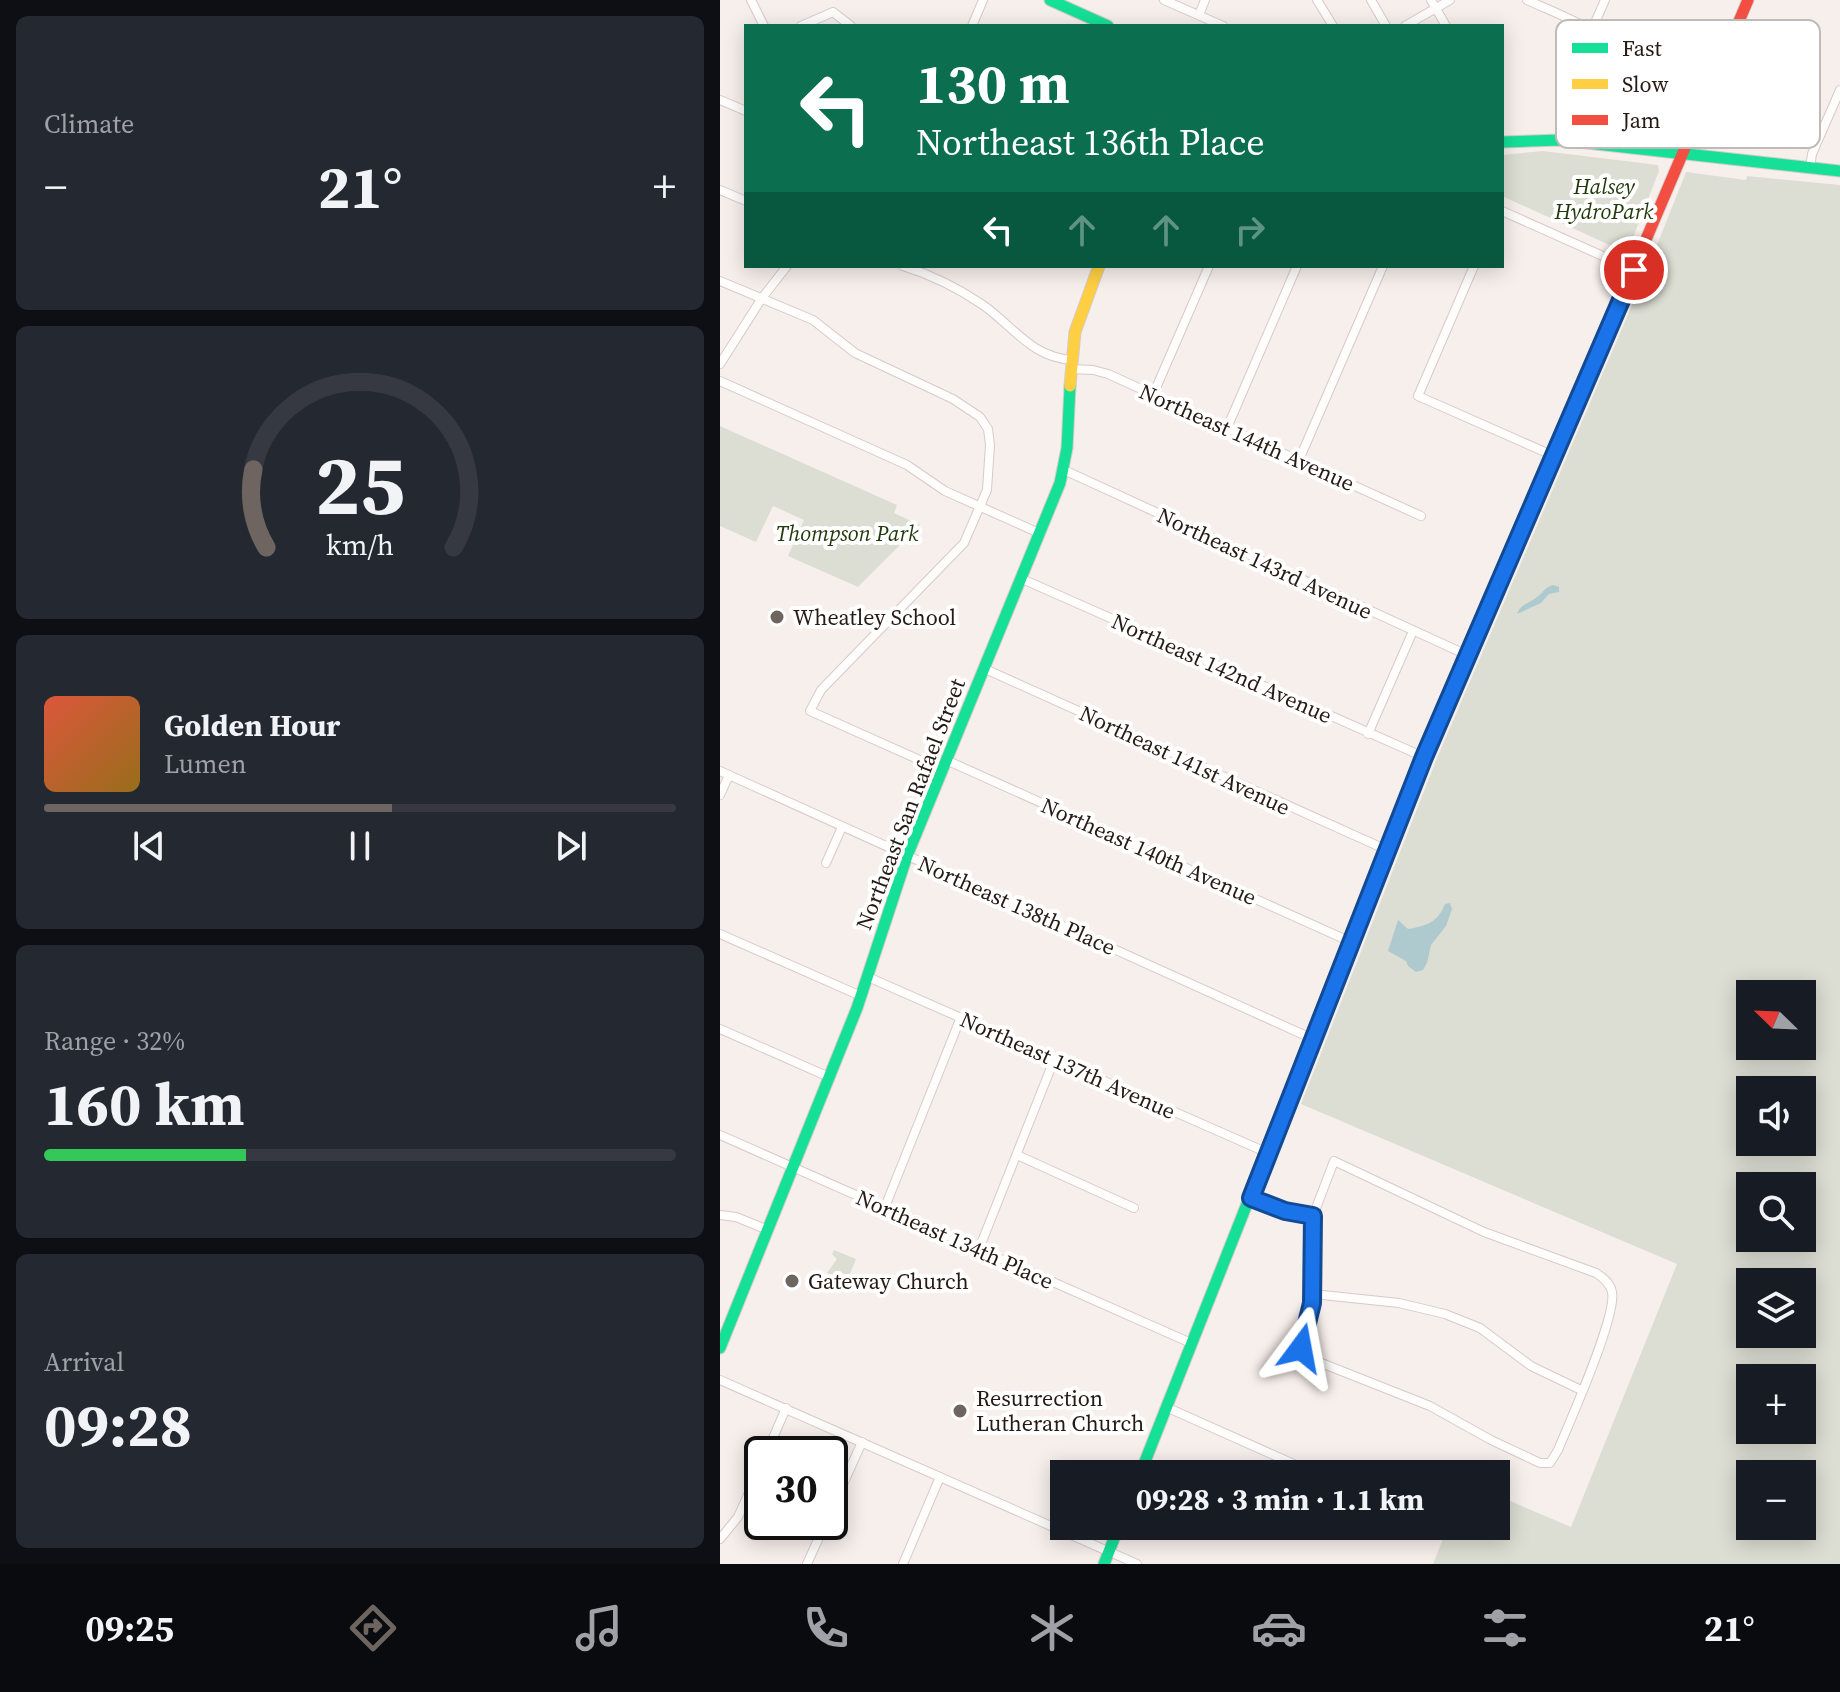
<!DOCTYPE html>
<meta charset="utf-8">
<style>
body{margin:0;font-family:"Source Serif 4",serif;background:#242831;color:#f1f3f6;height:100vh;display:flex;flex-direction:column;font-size:30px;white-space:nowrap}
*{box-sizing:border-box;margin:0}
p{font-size:26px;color:#9ea1a6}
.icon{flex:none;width:44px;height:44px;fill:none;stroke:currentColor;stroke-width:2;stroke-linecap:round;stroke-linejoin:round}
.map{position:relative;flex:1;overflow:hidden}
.side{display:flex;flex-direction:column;gap:16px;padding:16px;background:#0d0f14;width:720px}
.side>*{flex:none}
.top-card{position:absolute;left:24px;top:24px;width:760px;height:244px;border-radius:0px;box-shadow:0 4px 20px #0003;background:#0b6e4f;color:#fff;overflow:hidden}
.needle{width:52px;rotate:293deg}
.controls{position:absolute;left:1016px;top:980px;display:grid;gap:16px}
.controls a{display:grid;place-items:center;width:80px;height:80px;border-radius:0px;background:#171b24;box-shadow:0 4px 20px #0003;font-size:40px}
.speed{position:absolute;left:24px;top:1436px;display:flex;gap:16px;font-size:40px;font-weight:700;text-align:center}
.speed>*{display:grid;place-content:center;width:104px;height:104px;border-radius:50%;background:#171b24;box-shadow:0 4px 20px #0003;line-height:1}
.speed .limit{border:4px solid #111;border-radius:12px;background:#fff;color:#111}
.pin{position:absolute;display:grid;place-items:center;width:68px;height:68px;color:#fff;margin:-34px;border:4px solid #fff;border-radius:50%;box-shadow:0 2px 8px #0007}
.me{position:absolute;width:88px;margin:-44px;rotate:13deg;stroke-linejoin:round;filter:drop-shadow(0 0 6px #0008)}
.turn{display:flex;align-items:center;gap:28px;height:168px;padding:0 40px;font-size:36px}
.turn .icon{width:104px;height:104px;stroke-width:2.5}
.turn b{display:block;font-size:56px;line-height:68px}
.lanes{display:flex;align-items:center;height:76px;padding:0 40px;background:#0003;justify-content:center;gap:40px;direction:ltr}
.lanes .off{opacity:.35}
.big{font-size:60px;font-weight:700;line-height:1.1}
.side .card{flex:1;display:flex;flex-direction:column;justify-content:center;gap:12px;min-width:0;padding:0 28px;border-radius:12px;background:#242831}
.side .dial{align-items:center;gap:0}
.dial svg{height:208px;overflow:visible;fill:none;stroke:#363941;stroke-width:7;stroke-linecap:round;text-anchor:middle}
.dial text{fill:#f1f3f6;stroke:none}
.song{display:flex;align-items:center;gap:24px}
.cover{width:96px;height:96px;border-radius:12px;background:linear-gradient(135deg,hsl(10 70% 55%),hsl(40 70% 35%))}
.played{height:8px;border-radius:4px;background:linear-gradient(90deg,#6f6560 55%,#363941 55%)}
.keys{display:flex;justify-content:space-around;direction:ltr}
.heat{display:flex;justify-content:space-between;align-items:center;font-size:44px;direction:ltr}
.charge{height:12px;border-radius:6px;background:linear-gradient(90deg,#34c759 32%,#363941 0)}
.trip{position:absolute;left:330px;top:1460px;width:460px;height:80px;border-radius:0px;background:#171b24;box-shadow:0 4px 20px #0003;font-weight:700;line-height:80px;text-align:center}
.tab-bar{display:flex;height:128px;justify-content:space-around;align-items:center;background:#090b0e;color:#9ea1a6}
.tab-bar .icon{width:56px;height:56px}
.tab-bar .selected{color:#6f6560}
.tab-bar b{font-size:36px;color:#f1f3f6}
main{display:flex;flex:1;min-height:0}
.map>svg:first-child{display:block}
.green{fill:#dcded3;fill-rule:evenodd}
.water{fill:#aecacf}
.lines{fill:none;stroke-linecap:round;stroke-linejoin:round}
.street-casing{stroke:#d5cbc8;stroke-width:10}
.fast-casing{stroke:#d5cbc8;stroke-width:13}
.slow-casing{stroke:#d5cbc8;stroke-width:13}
.jam-casing{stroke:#d5cbc8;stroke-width:13}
.street{stroke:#fefdfc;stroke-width:8}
.fast{stroke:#16e098;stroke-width:11}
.slow{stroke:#ffcf43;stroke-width:11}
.jam{stroke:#f24e42;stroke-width:11}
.route-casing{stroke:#114b97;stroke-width:20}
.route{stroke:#1a73e8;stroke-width:14}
.poi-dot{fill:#6f6560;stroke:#fff;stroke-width:3}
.labels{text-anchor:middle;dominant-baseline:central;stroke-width:8;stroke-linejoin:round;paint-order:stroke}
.park-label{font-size:22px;font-style:italic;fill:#1f390a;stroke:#fff}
.street-label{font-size:22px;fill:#261a15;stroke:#fff}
.poi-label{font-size:22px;fill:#261a15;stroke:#fff;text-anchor:start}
.key{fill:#fff;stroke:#bebab9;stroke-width:2}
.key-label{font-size:22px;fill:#261a15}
</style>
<main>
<section class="side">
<div class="card"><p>Climate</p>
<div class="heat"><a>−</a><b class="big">21°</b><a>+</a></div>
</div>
<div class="card dial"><svg viewBox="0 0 100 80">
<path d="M14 69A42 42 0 1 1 86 69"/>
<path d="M14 69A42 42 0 0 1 9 39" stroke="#6f6560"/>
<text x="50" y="56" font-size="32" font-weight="700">25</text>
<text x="50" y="72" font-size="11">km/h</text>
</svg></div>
<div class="card">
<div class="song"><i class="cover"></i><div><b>Golden Hour</b><p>Lumen</p></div></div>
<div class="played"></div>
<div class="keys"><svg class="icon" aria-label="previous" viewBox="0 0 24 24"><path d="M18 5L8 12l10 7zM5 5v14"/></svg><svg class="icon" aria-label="pause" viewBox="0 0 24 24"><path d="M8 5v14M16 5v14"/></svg><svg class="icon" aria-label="next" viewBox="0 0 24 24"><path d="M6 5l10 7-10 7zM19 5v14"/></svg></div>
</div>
<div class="card"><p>Range · 32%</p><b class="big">160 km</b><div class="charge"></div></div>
<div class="card"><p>Arrival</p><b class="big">09:28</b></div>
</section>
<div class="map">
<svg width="1120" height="1564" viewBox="0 0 1120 1564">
<rect width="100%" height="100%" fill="#f7efec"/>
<g class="green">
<path d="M 823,151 L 938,165 L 939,171 L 907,253 L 782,196 L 782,155 Z"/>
<path d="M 966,172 L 1026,180 L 1027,176 L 1120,185 L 1120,1564 L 713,1564 L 728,1526 L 776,1526 L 776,1495 L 851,1527 L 957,1264 L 581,1104 L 717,758 L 925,275 ZM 1030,994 L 1082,994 L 1082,1046 L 1030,1046 ZM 1030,1090 L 1082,1090 L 1082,1142 L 1030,1142 ZM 1030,1186 L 1082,1186 L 1082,1238 L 1030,1238 ZM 1030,1282 L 1082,1282 L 1082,1334 L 1030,1334 ZM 1030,1378 L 1082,1378 L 1082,1430 L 1030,1430 ZM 1030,1474 L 1082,1474 L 1082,1526 L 1030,1526 Z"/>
<path d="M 0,426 L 177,505 L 174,513 L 200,525 L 138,587 L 68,556 L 84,520 L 53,506 L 36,542 L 0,526 Z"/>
<path d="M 114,1250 L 136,1259 L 129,1276 L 122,1273 L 119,1278 L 107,1273 L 117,1259 L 112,1254 Z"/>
</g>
<g class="water">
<path d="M 833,585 L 839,587 L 839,592 L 829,594 L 821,603 L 797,614 C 801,603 809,604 817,597 C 824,592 824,588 833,585 Z"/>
<path d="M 730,903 L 732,909 L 726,926 L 711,945 L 707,963 L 703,970 L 696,972 L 688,966 L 686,961 L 668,951 L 678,920 L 688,929 C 707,926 718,922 725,904 Z"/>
</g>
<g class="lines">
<defs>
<g id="street">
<path d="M 31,0 L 44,26"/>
<path d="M 444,0 L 503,26"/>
<path d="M 597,0 L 613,26"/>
<path d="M 651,0 L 666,26"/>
<path d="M 711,0 L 726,26"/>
<path d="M 807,0 C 851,20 896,34 922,78"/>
<path d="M 479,15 L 485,0"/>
<path d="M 81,26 L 113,12 L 131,26"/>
<path d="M 252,26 L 263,0"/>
<path d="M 685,26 L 730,0"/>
<path d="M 851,77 L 885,0"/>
<path d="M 0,100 L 26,111"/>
<path d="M 1090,168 L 1092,154 L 1120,90"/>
<path d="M 0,190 L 26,201"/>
<path d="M 782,211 L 914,270"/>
<path d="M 183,266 C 212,275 238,288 263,305 C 294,327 311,357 352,360"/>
<path d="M 754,266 L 698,396 L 834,456"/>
<path d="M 0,281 L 93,320 L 135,353 L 233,399 L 260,417 L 268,429 L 270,445 L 267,490 L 244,543 L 101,690 L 90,711 L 222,770"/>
<path d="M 0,364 L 42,298 L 67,266"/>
<path d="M 351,369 L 373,370 L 388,374 L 701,516"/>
<path d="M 0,381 L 187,465 L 225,491 L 319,533"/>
<path d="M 433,395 L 489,266"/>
<path d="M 507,428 L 577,266"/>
<path d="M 579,460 L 663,266"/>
<path d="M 344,470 L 747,655"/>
<path d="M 300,578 L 704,757"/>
<path d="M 263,668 L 667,850"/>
<path d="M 648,734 L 693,631"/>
<path d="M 226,760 L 631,942"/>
<path d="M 0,771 L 593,1039"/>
<path d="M 0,795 L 9,775"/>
<path d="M 106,863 L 122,827"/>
<path d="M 0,934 L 141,996"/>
<path d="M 148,977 L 548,1153"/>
<path d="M 0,1029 L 109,1077"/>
<path d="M 0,1135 L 471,1343"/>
<path d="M 297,1155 L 414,1208"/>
<path d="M 614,1161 L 764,1232 L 876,1273 C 884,1278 890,1283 892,1292 C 897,1316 850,1421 838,1450 L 830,1463 L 820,1463 L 771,1440 L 710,1406 L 581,1355 L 593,1294 L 593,1216 Z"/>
<path d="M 531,1198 L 565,1211 L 593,1216"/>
<path d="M 165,1207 L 241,1017"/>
<path d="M 0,1215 L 16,1217 L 48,1230"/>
<path d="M 259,1249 L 334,1060"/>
<path d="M 593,1294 L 679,1303 L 725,1314 L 760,1328 L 811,1366 L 861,1390"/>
<path d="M 0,1380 L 417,1564"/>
<path d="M 446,1407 L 596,1474"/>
<path d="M 46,1454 L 66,1408"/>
<path d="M 110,1513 L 142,1442"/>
<path d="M 0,1539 L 18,1517 L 42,1464"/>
<path d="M 87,1564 L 106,1522"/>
<path d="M 183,1564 L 220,1477"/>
</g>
<g id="fast">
<path d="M 330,0 L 388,26"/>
<path d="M 782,142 L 840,140 L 1120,171"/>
<path d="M 0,1348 L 137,1008 L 187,856 L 340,483 L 347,448 L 350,386"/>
<path d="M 420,1474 L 704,757 L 772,597"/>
<path d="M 384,1564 L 399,1526"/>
</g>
<g id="slow">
<path d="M 350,386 L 355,332 L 379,266"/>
<path d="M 772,597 L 924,244"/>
</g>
<path id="jam" d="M 924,244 L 1028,0"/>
</defs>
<use href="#street" class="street-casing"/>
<use href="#fast" class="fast-casing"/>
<use href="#slow" class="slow-casing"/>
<use href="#jam" class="jam-casing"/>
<use href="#street" class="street"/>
<use href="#fast" class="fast"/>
<use href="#slow" class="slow"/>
<use href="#jam" class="jam"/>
</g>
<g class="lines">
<defs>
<path id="route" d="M 581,1348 L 592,1303 L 593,1216 L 565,1211 L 531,1198 L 704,757 L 914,270"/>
</defs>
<use href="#route" class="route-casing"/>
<use href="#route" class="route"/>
</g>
<g class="poi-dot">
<circle cx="57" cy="617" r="8"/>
<circle cx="72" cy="1281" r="8"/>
<circle cx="240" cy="1411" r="8"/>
</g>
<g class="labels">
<g class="park-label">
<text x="884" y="186">Halsey<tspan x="884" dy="25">HydroPark</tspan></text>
<text x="127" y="533">Thompson Park</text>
</g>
<g class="street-label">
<text transform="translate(527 437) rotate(24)">Northeast 144th Avenue</text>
<text transform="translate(545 563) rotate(25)">Northeast 143rd Avenue</text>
<text transform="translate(502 668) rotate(24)">Northeast 142nd Avenue</text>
<text transform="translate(465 760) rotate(25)">Northeast 141st Avenue</text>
<text transform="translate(190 804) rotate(-69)">Northeast San Rafael Street</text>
<text transform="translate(429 851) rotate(24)">Northeast 140th Avenue</text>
<text transform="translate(297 905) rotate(24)">Northeast 138th Place</text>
<text transform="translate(348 1065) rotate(24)">Northeast 137th Avenue</text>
<text transform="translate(235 1239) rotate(24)">Northeast 134th Place</text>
</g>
<g class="poi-label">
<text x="73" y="617">Wheatley School</text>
<text x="88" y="1281">Gateway Church</text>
<text x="256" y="1398">Resurrection<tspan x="256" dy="25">Lutheran Church</tspan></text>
</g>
</g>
<rect x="836" y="20" width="264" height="128" rx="12" class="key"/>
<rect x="852" y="43" width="36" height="10" fill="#16e098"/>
<rect x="852" y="79" width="36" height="10" fill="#ffcf43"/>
<rect x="852" y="115" width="36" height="10" fill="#f24e42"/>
<g class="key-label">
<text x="902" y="56">Fast</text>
<text x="902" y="92">Slow</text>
<text x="902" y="128">Jam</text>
</g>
</svg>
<div class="controls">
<a><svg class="needle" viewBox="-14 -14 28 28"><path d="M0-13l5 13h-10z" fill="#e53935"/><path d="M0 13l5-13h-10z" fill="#9ea1a6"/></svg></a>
<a><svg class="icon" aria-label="sound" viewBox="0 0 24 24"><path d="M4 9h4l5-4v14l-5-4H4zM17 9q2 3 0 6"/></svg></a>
<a><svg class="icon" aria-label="search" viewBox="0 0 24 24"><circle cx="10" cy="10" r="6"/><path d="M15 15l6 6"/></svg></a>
<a><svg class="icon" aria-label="layers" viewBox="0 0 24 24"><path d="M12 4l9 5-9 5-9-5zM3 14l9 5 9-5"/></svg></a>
<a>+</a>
<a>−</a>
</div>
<div class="speed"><div class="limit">30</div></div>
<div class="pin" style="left:914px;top:270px;background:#d93025"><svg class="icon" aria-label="arrive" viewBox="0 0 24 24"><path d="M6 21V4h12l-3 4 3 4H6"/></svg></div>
<svg class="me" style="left:581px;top:1348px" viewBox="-20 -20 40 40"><path d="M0-17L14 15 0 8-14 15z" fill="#1a73e8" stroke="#fff" stroke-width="4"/></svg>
<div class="trip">09:28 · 3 min · 1.1 km</div>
<div class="top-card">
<div class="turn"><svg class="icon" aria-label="left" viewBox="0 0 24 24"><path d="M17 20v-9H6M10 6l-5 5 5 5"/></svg><div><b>130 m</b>Northeast 136th Place</div></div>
<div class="lanes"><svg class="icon" aria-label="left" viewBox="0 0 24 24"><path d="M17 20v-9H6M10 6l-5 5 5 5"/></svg><svg class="icon off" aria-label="ahead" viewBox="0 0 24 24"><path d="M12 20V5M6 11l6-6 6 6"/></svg><svg class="icon off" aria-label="ahead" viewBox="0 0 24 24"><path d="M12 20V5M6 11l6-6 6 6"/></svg><svg class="icon off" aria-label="right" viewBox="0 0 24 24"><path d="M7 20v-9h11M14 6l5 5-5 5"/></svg></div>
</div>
</div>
</main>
<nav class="tab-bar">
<b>09:25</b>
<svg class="icon selected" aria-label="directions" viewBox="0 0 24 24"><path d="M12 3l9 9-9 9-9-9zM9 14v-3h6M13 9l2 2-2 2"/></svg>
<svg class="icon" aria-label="music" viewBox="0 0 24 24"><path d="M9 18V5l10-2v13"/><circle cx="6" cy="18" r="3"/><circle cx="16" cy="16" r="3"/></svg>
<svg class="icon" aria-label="phone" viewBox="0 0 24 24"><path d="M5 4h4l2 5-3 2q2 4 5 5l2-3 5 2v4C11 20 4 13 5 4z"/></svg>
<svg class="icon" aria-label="climate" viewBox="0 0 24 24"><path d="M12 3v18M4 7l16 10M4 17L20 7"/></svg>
<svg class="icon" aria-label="car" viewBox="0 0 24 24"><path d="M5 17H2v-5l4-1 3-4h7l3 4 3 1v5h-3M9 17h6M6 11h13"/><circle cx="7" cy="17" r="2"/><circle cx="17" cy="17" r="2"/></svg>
<svg class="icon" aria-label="filters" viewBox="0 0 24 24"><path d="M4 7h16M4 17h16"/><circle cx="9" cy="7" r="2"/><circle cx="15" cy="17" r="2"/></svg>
<b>21°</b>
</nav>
